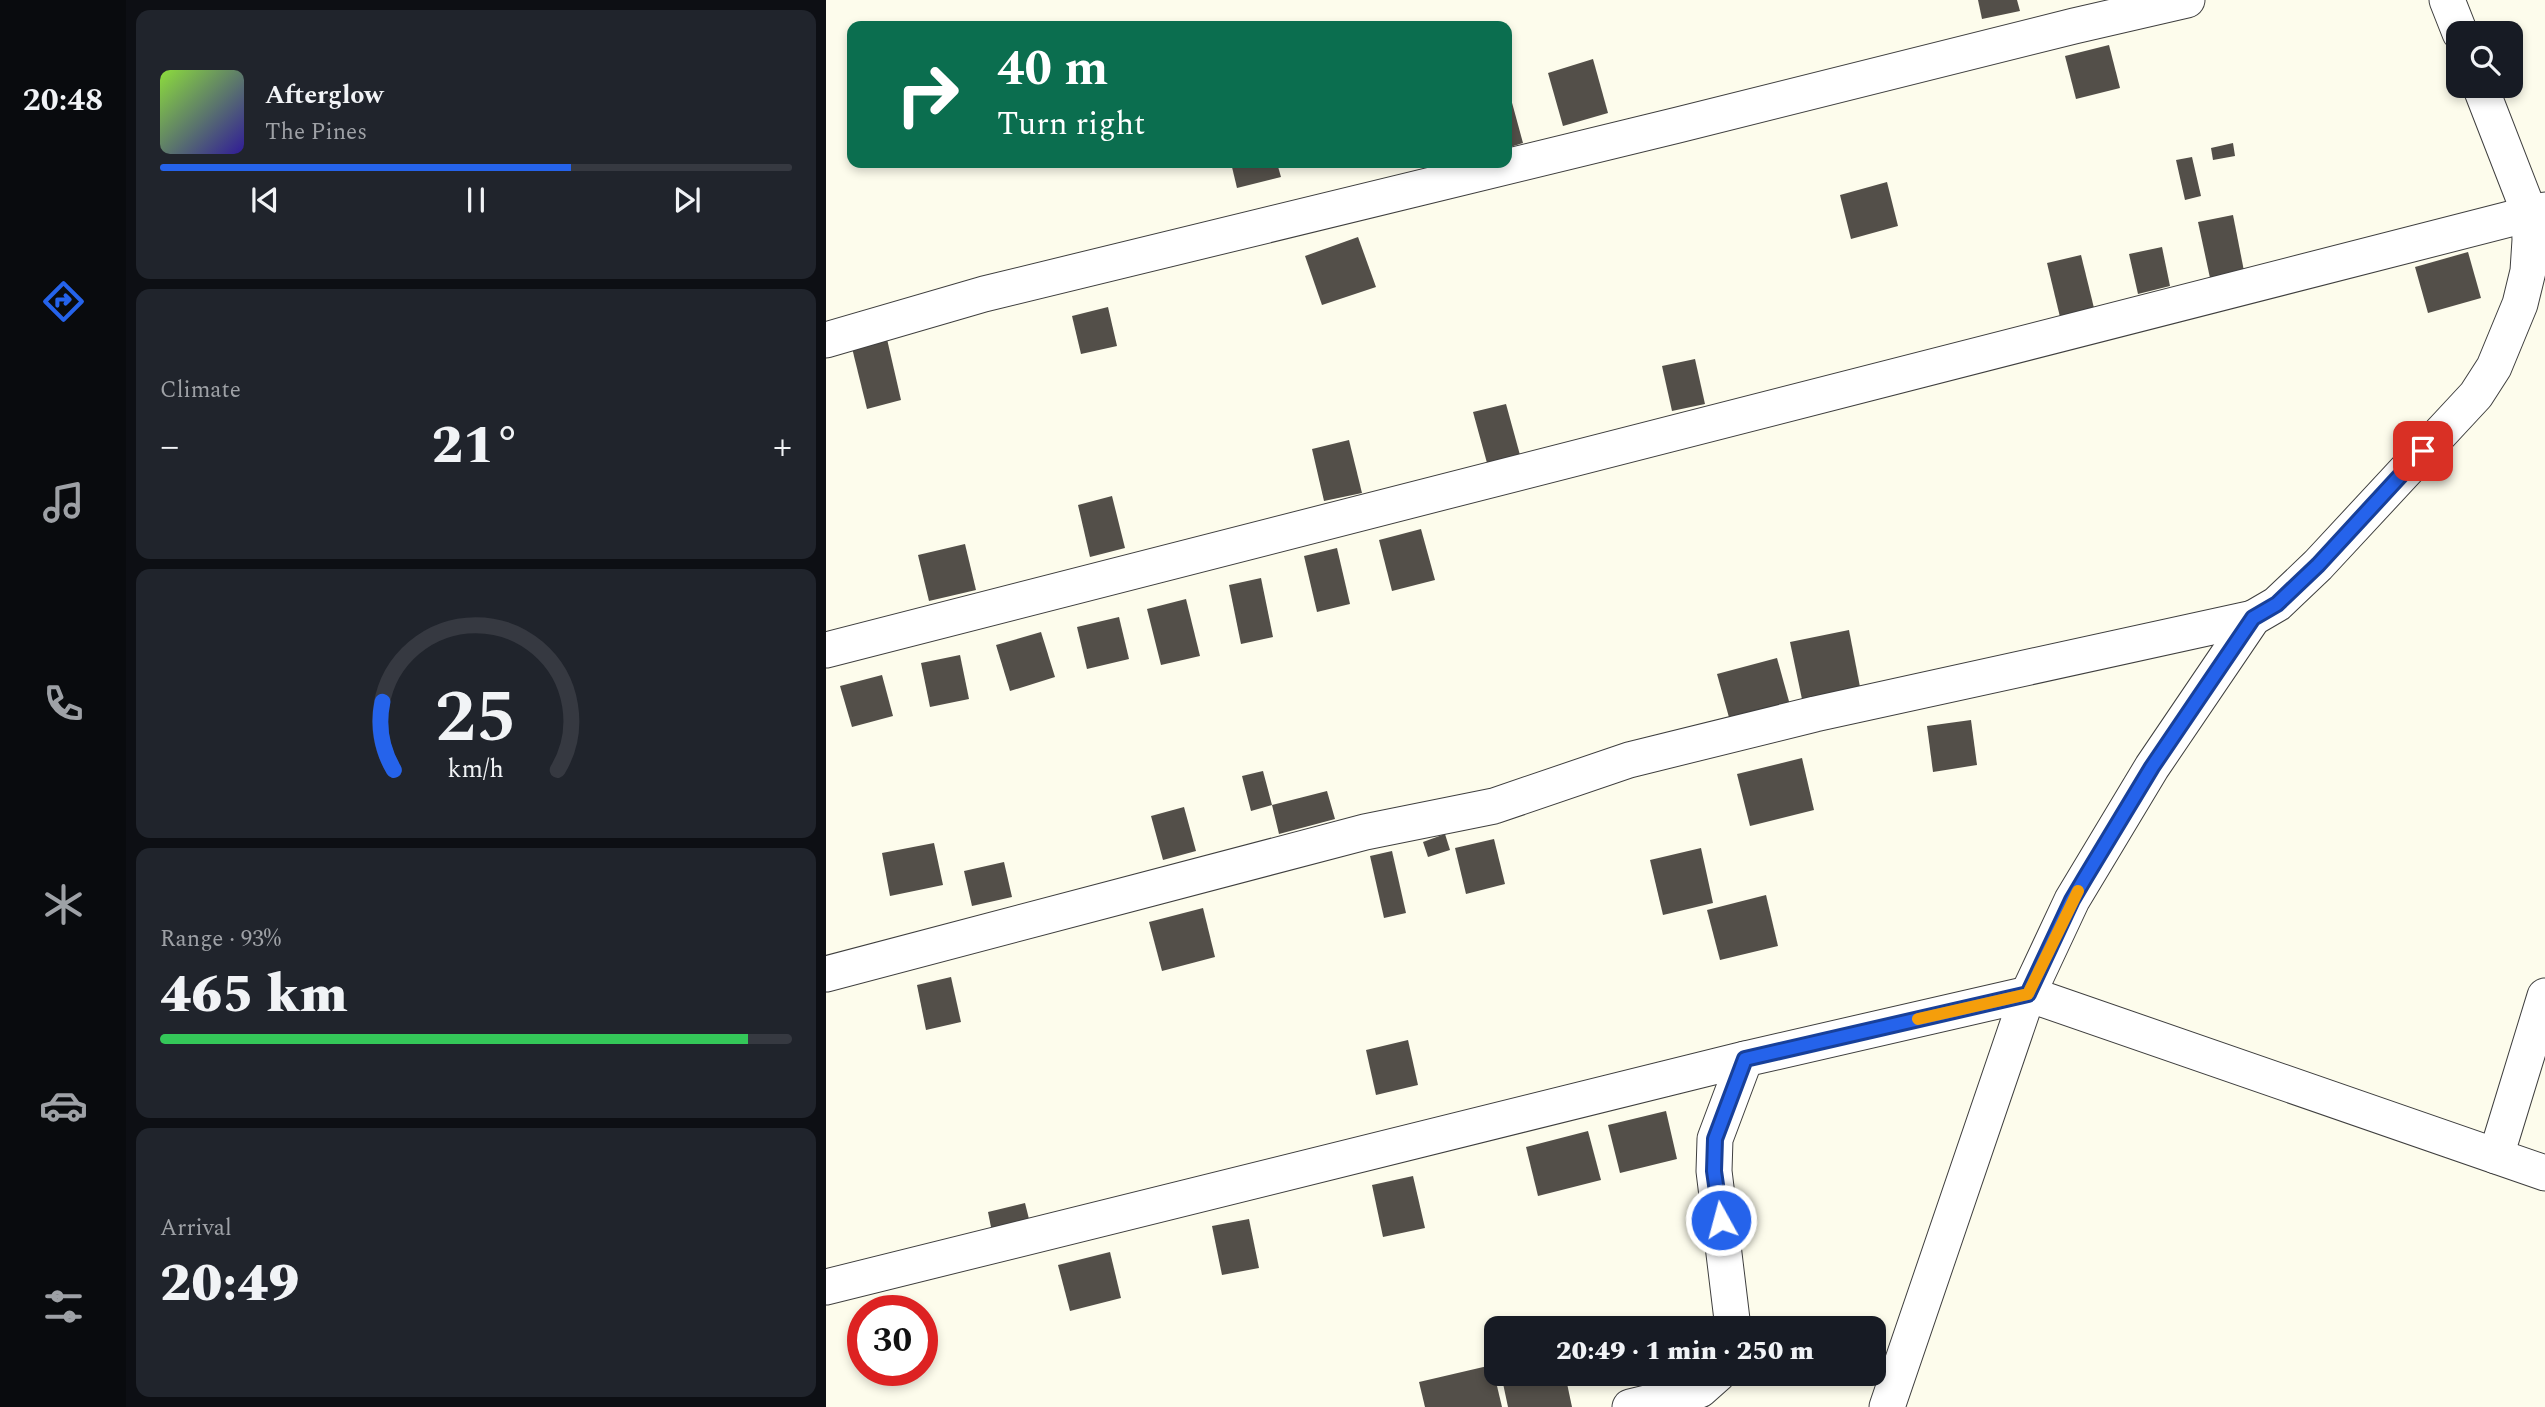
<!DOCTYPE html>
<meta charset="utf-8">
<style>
body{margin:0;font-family:Spectral,serif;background:#20242c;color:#f1f3f6;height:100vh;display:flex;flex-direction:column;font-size:26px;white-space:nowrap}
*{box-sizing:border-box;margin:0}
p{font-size:23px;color:#9ea1a6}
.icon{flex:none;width:38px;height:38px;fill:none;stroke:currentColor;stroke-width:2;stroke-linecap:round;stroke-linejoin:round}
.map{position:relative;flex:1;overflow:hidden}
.details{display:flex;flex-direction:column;gap:10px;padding:10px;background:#0d0f14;width:700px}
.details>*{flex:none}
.guide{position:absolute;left:21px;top:21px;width:665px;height:147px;border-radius:14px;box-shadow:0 4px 10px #0003;background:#0b6e4f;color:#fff;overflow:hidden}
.tools{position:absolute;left:1620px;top:21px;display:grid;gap:14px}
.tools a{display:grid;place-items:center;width:77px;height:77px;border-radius:14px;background:#171b24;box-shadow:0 4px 10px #0003;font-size:35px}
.speed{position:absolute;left:21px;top:1295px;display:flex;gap:14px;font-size:35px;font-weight:700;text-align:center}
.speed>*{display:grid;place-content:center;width:91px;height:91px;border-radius:50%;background:#171b24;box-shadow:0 4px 10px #0003;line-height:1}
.speed .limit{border:10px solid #d22;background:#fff;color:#111}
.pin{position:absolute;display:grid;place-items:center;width:60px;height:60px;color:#fff;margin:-30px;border-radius:14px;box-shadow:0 4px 10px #0006}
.me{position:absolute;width:77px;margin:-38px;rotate:353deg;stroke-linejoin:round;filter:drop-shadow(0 0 5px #0008)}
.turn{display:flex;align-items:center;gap:24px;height:147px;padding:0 35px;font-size:32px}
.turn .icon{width:91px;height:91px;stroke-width:2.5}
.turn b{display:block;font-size:49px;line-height:60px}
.big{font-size:52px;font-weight:800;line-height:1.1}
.details .widget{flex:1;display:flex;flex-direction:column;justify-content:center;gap:10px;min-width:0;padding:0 24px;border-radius:14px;background:#20242c}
.details .dial{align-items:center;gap:0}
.dial svg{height:182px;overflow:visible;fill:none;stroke:#363941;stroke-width:7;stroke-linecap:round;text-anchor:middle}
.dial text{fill:#f1f3f6;stroke:none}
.song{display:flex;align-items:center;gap:21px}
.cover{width:84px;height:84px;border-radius:10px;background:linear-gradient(135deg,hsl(90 70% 55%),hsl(250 70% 35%))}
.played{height:7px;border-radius:4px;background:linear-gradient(90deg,#2563eb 65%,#363941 65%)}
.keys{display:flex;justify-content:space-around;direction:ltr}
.heat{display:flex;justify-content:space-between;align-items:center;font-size:38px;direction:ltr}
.charge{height:10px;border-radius:5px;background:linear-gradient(90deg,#34c759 93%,#363941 0)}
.trip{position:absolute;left:658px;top:1316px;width:402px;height:70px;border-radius:14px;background:#171b24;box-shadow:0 4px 10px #0003;font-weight:800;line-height:70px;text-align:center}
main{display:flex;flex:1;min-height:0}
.tabs{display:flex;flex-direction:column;width:126px;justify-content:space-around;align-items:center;background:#090b0e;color:#9ea1a6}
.tabs .icon{width:49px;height:49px}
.tabs .on{color:#2563eb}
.tabs b{font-size:32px;color:#f1f3f6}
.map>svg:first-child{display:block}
.building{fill:#534f49}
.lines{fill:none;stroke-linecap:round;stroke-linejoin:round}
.street-casing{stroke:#3f3f3f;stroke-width:37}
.street{stroke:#fff;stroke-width:35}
.route-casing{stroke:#184099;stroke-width:18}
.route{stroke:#2563eb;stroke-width:12}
.slow{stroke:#f59e0b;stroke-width:12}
</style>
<main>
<nav class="tabs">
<b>20:48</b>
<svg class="icon on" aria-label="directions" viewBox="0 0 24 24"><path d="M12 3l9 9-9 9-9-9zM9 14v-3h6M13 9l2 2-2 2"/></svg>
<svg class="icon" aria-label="music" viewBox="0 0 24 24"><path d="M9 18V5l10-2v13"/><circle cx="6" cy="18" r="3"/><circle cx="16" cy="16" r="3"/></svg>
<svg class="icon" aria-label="phone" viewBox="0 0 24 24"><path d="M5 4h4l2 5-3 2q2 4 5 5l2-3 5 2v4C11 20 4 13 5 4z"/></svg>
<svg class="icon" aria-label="climate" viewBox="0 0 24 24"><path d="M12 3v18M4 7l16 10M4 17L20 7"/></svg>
<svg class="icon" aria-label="car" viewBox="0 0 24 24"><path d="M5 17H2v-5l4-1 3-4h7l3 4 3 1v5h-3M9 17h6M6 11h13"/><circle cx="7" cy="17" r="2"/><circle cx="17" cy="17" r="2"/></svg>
<svg class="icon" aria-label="filters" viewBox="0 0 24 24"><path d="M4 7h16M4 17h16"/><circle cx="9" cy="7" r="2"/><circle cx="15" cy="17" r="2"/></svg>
</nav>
<section class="details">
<div class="widget">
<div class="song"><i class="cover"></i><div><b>Afterglow</b><p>The Pines</p></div></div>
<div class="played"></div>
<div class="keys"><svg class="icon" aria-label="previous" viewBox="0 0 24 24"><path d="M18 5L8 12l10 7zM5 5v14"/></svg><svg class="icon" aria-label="pause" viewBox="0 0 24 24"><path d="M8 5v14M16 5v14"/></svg><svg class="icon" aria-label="next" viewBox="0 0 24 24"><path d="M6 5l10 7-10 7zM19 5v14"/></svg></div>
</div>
<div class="widget"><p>Climate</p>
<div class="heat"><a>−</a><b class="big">21°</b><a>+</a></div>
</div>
<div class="widget dial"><svg viewBox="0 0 100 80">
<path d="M14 69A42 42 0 1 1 86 69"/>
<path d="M14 69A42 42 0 0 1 9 39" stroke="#2563eb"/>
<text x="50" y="56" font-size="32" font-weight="700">25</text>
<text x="50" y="72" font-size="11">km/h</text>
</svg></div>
<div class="widget"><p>Range · 93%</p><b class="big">465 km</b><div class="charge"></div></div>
<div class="widget"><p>Arrival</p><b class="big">20:49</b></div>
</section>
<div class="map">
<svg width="1719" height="1407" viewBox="0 0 1719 1407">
<rect width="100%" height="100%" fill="#fdfcec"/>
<g class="building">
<path d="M 1152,0 L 1191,0 L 1194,11 L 1156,19 Z"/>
<path d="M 1283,45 L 1294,88 L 1250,99 L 1239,56 Z"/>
<path d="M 767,59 L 782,113 L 737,126 L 722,73 Z"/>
<path d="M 685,99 L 697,143 L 681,148 L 681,100 Z"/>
<path d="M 1407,143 L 1409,156 L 1387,160 L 1385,148 Z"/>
<path d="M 1366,157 L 1375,196 L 1359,200 L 1350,160 Z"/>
<path d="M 405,163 L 451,163 L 455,177 L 411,188 Z"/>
<path d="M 1061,182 L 1072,226 L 1025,239 L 1014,195 Z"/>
<path d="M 1407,215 L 1418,271 L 1384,278 L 1372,222 Z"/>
<path d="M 532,237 L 550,287 L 496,305 L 479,256 Z"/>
<path d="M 1336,247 L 1344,286 L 1312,294 L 1303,254 Z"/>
<path d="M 1642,252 L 1655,298 L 1602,313 L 1589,267 Z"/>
<path d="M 1255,255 L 1268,308 L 1234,317 L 1221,263 Z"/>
<path d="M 282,307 L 291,346 L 255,354 L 246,316 Z"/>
<path d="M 61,339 L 75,400 L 41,409 L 26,348 Z"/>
<path d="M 869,359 L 879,404 L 846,411 L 836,366 Z"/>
<path d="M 680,404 L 694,455 L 661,463 L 647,412 Z"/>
<path d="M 523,440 L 536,493 L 498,501 L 486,449 Z"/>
<path d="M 286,496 L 299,548 L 264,557 L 252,505 Z"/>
<path d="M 595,529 L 609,580 L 566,591 L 553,540 Z"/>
<path d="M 139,544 L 150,590 L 103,601 L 92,555 Z"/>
<path d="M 511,548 L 524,604 L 491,612 L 478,556 Z"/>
<path d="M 435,578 L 447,637 L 415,644 L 403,585 Z"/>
<path d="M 360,599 L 374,656 L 335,665 L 321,609 Z"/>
<path d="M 293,617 L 303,659 L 261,669 L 251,627 Z"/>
<path d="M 1023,630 L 1035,692 L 977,704 L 964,642 Z"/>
<path d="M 215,632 L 229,677 L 184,691 L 170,645 Z"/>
<path d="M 134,655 L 143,699 L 104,707 L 95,663 Z"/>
<path d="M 951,658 L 964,705 L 904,721 L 891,674 Z"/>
<path d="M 56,675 L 67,716 L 26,727 L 14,686 Z"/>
<path d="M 1145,720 L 1151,765 L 1107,772 L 1101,726 Z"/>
<path d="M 976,758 L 988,810 L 924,826 L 911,774 Z"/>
<path d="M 437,771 L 446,805 L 501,791 L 509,819 L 453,834 L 446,805 L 425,811 L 416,776 Z"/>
<path d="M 358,807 L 370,851 L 337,860 L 325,816 Z"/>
<path d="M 619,834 L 624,850 L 602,857 L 597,842 Z"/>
<path d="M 668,839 L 679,884 L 640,894 L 629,848 Z"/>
<path d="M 108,843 L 117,885 L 64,896 L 56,853 Z"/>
<path d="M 875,848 L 887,903 L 837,915 L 824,860 Z"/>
<path d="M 566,851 L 580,913 L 558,918 L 544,856 Z"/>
<path d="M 178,862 L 186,897 L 146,906 L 138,871 Z"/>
<path d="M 940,895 L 952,946 L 894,960 L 881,910 Z"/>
<path d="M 377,908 L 389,957 L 336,971 L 323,922 Z"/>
<path d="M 125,977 L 135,1022 L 100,1030 L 91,985 Z"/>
<path d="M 582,1040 L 592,1085 L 550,1095 L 540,1050 Z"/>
<path d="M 840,1111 L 851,1159 L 794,1173 L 782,1125 Z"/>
<path d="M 762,1131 L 775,1180 L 712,1196 L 700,1147 Z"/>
<path d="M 587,1176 L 599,1228 L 557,1237 L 546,1185 Z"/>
<path d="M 199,1203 L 204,1223 L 166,1232 L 162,1212 Z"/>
<path d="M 423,1219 L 433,1268 L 396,1275 L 386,1226 Z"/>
<path d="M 284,1252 L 295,1298 L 244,1311 L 232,1265 Z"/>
<path d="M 666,1365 L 676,1407 L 599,1407 L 593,1382 Z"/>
<path d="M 675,1374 L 739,1374 L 746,1407 L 682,1407 Z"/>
</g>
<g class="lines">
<defs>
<g id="street">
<path d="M 1621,0 L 1634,33"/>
<path d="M 0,340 L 158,294 L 852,125 L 1248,26 L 1361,0"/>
<path d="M 0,650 L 1719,210"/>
<path d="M 0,974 L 539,832 L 668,806 L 803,760 L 989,714 L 1427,618"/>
<path d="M 1670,1156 L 1719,996"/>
<path d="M 0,1287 L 919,1059"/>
<path d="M 907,1328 L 888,1171 L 889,1139 L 919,1059 L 1202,994 L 1719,1173"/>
<path d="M 804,1407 L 874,1390 L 892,1374"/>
<path d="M 1061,1407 L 1202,994 L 1246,900 L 1326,767 L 1427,618 L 1451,604 L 1492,565 L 1650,395 L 1668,367 L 1694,304 L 1702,271 L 1704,240 L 1703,212 L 1654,86"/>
</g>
</defs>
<use href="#street" class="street-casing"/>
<use href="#street" class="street"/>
</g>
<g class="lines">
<defs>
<path id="route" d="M 895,1220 L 888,1171 L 889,1139 L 919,1059 L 1202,994 L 1246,900 L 1259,878 L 1326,767 L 1427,618 L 1451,604 L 1492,565 L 1597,451"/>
</defs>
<use href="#route" class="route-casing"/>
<use href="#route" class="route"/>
<path class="slow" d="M 1092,1019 L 1202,994 L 1252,891"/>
</g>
</svg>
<div class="tools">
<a><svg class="icon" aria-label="search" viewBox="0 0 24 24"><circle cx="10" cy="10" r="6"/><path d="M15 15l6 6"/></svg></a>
</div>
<div class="speed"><div class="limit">30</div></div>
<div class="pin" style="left:1597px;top:451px;background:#d93025"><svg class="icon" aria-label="arrive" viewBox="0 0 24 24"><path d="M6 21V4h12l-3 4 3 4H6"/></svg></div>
<svg class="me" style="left:895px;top:1220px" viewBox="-20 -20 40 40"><circle r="17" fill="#2563eb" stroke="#fff" stroke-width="3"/><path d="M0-11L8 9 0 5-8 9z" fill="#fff"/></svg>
<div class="trip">20:49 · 1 min · 250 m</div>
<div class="guide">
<div class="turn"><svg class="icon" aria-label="right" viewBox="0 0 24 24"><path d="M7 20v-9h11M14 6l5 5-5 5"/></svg><div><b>40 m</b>Turn right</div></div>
</div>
</div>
</main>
